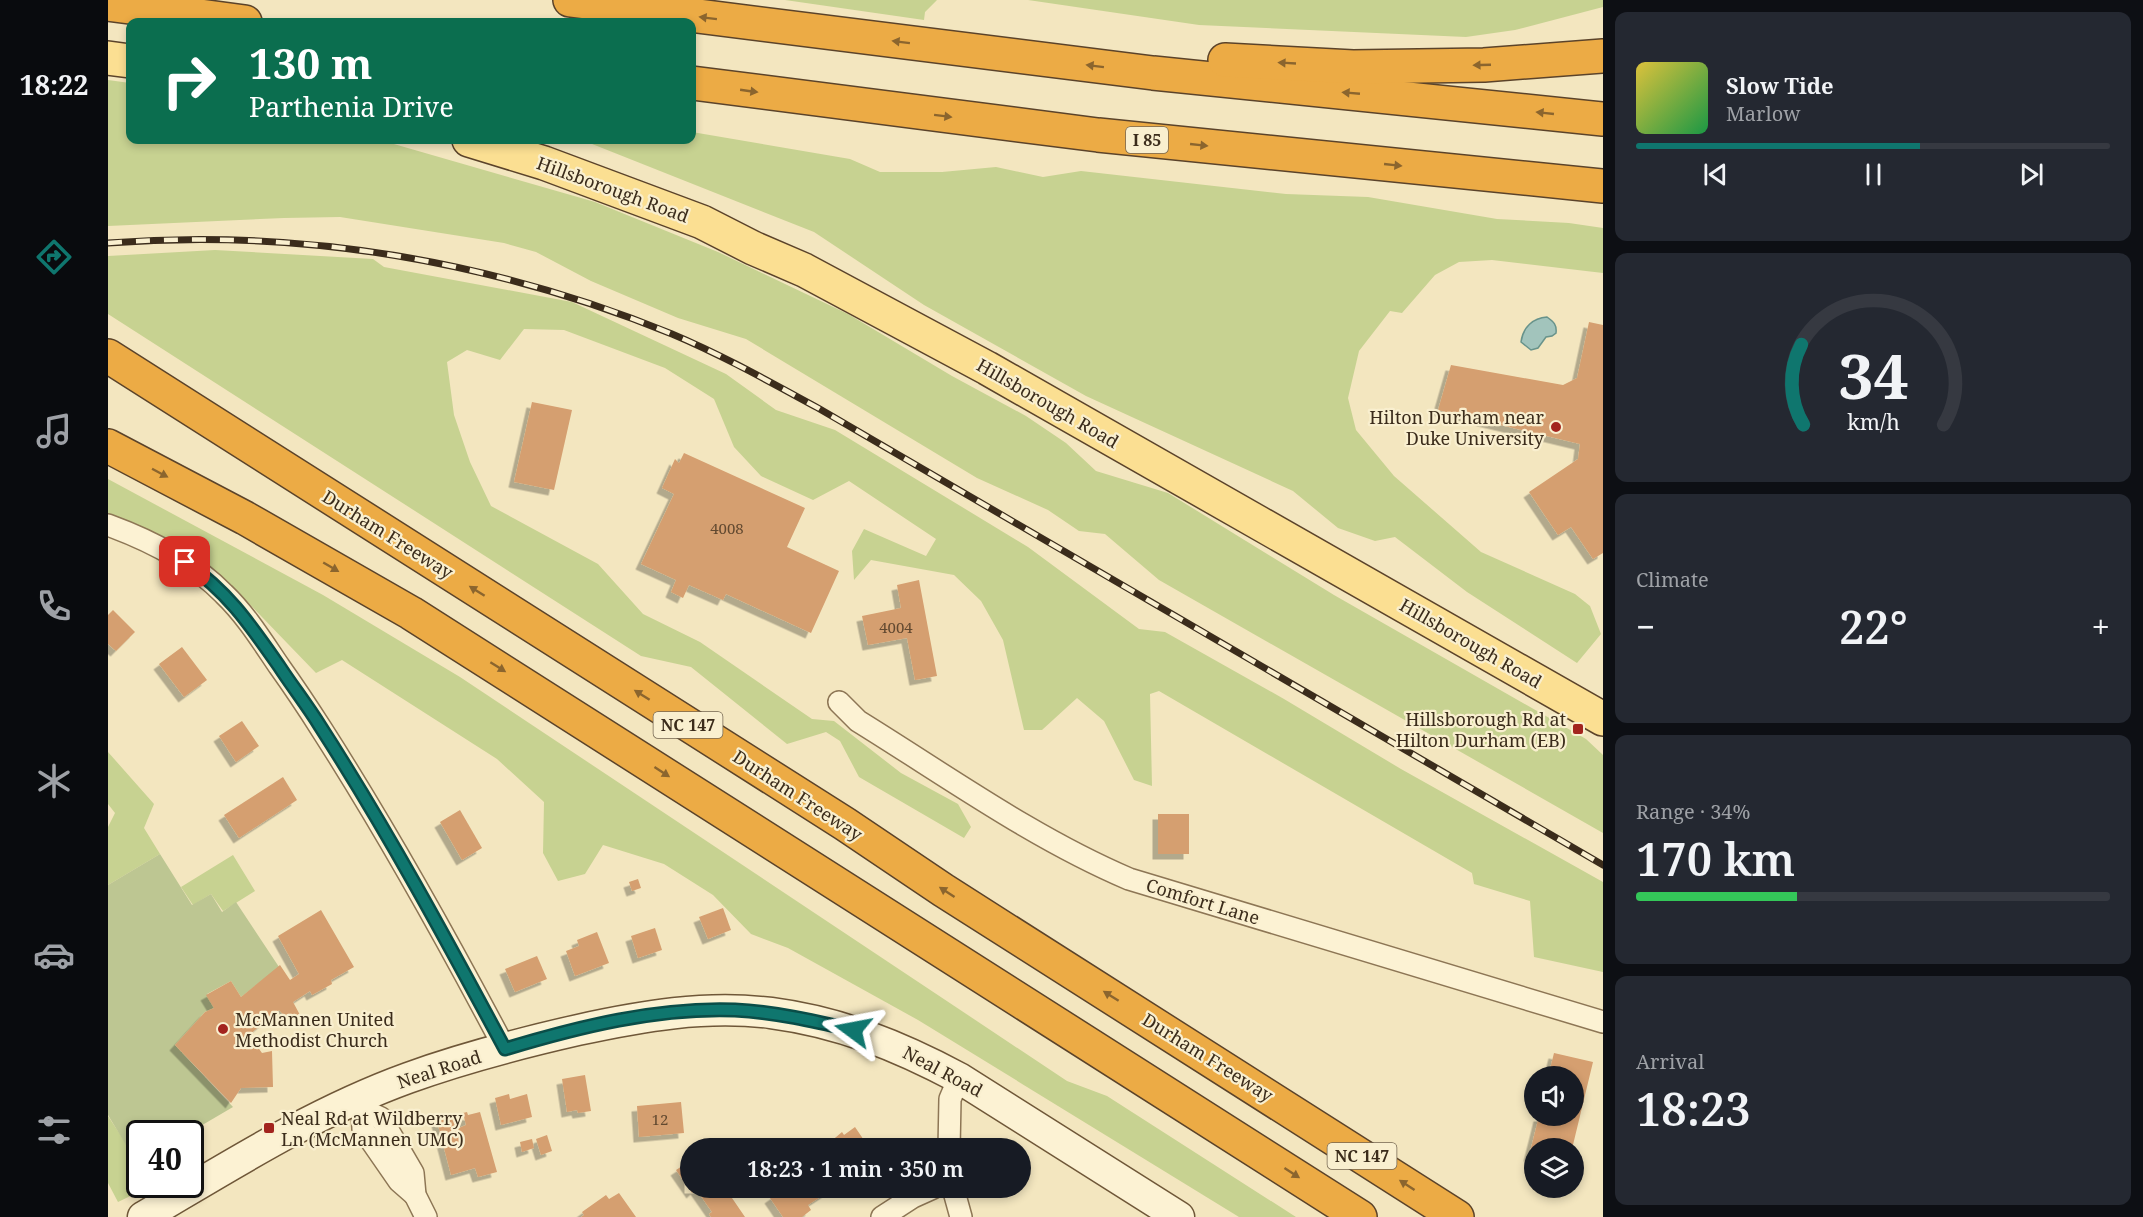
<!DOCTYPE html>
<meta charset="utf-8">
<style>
body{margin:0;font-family:"Noto Serif",serif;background:#242831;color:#f1f3f6;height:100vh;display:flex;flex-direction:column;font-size:22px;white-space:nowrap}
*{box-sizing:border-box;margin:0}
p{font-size:20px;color:#9ea1a6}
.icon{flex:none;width:33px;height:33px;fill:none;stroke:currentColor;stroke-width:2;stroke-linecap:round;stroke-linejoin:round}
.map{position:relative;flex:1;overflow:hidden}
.details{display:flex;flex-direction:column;gap:12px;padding:12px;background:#0d0f14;width:540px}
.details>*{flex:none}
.hud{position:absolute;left:18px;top:18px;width:570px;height:126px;border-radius:12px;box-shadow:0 3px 9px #0003;background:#0b6e4f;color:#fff;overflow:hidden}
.fabs{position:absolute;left:1416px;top:1066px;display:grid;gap:12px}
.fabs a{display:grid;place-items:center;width:60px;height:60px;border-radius:50%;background:#171b24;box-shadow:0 3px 9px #0003;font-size:30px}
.speed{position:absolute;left:18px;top:1120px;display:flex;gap:12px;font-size:30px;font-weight:700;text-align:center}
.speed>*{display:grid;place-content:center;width:78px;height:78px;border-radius:50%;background:#171b24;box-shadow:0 3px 9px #0003;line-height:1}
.speed .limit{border:3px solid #111;border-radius:9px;background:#fff;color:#111}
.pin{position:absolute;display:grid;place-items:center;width:51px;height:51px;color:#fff;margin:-26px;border-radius:12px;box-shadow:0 3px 9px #0006}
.me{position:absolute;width:66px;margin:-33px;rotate:283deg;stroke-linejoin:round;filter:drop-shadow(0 0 4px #0008)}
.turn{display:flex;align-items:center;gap:21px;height:126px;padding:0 24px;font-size:27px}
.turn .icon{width:78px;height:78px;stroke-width:2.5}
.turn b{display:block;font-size:42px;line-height:51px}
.big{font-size:45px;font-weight:600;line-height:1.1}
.details .widget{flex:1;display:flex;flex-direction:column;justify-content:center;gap:9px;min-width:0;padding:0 21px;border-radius:12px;background:#242831}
.details .dial{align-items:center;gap:0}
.dial svg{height:156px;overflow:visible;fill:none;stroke:#363941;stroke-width:7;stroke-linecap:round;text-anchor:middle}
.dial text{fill:#f1f3f6;stroke:none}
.song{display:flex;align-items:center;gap:18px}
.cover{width:72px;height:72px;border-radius:9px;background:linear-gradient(135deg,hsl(50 70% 55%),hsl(140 70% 35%))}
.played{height:6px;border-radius:3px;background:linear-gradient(90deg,#0f766e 60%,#363941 60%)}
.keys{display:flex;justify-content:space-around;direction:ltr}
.heat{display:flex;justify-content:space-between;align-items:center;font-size:33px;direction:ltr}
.charge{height:9px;border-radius:4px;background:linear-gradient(90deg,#34c759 34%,#363941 0)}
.trip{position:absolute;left:572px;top:1138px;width:351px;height:60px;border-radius:30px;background:#171b24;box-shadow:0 3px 9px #0003;font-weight:600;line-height:60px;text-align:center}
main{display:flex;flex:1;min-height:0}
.menu{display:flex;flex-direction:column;width:108px;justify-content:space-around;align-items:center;background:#090b0e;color:#9ea1a6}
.menu .icon{width:42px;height:42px}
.menu .active{color:#0f766e}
.menu b{font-size:27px;color:#f1f3f6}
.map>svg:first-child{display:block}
.green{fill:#c7d291}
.cemetery{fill:#bdc692}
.water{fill:#a2c4bc;stroke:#68938b;stroke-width:1.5}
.building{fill:#d59f70;filter:url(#shadow)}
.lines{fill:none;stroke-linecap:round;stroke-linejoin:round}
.street-casing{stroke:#8d7655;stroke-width:24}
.secondary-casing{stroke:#6f5738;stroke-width:33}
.primary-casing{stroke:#5b432a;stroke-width:36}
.highway-casing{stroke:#5b432a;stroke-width:36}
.street{stroke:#fcf2d3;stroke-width:21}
.secondary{stroke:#fcf2d3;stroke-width:30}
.primary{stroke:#fbdf92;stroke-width:33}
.highway{stroke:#ecab45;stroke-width:33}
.rail-casing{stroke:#3b2c1b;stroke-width:7}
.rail{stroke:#f9efcf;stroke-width:4.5;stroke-dasharray:14;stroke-linecap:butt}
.oneway{fill:#8b652e}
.route-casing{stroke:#0a4d48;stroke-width:15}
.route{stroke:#0f766e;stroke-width:10}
.poi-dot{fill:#a3241e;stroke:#f9efcf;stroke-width:2}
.labels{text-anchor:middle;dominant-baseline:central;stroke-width:4.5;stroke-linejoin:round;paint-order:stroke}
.number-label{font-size:15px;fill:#624930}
.shield{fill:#f9efcf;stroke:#746651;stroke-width:1.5}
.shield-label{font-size:16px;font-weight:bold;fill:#3b2c1b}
.street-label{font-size:18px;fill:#3b2c1b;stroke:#f9efcf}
.poi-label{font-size:18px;fill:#3b2c1b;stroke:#f9efcf;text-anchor:end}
</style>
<main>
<nav class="menu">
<b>18:22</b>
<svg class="icon active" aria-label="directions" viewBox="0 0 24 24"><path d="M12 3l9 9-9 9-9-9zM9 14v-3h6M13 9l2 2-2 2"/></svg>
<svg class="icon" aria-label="music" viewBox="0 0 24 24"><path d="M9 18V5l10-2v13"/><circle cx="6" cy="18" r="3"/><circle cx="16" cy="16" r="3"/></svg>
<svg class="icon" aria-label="phone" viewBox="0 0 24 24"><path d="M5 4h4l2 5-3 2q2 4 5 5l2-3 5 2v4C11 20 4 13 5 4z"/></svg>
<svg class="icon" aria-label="climate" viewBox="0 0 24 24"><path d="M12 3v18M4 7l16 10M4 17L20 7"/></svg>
<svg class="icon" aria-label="car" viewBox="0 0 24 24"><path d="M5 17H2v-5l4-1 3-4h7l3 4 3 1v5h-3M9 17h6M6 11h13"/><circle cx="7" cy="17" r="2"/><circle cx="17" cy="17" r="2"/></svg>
<svg class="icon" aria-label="filters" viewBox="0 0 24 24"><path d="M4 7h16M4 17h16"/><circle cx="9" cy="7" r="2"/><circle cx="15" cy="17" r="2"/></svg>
</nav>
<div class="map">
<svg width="1495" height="1217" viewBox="0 0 1495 1217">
<defs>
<filter id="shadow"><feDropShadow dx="-5.5" dy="5.5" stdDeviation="0" flood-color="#0004"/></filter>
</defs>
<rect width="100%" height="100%" fill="#f3e6bf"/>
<g class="green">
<path d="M 677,0 L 829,0 L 817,12 L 816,20 Z"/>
<path d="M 920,0 L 1495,0 L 1495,7 L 1407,30 L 1358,37 L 1091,25 Z"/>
<path d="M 0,80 L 22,83 L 22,140 L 272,140 L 487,202 L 610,252 L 740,314 L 844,376 L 918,416 L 958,443 L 988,471 L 1060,493 L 1226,595 L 1478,739 L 1495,755 L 1495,833 L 1051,580 L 997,534 L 971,531 L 940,510 L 869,478 L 638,339 L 570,318 L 483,281 L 428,252 L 396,243 L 232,217 L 176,218 L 0,226 Z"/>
<path d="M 584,132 L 742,159 L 772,172 L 834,172 L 888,167 L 935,177 L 973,171 L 1178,194 L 1260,197 L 1389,219 L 1461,223 L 1495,228 L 1495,273 L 1384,260 L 1351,262 L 1327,275 L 1294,313 L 1282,311 L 1251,351 L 1240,398 L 1248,430 L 1286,476 L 1373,552 L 1467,594 L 1482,606 L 1493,634 L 1469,663 L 1359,592 L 1287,537 L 1267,541 L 1230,528 L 1185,491 L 978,396 L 816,305 L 706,232 L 474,140 L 584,140 Z"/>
<path d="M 107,250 L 265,259 L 276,267 L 464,302 L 618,374 L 668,410 L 727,430 L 920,547 L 1031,629 L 1057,632 L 1176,699 L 1293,769 L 1495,882 L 1495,972 L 1426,957 L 1422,901 L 1366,884 L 1364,873 L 1051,691 L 1042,694 L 1044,786 L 1026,780 L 996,721 L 969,698 L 934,730 L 916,730 L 895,640 L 873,601 L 846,575 L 763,560 L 746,580 L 744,551 L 756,529 L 818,556 L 828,539 L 741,481 L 705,500 L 653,476 L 626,447 L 606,399 L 557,368 L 456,330 L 416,329 L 392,360 L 359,350 L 339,362 L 346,415 L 362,462 L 383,506 L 490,564 L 535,614 L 592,642 L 704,719 L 726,721 L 793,773 L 850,804 L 863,827 L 856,838 L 751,777 L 732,741 L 718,732 L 679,744 L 583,667 L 533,656 L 0,314 L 0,256 Z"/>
<path d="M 0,479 L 215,595 L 352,677 L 959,1081 L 999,1096 L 1188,1217 L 1131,1217 L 810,1020 L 680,948 L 643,934 L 605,895 L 556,864 L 495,845 L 477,874 L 450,881 L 435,853 L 436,802 L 389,759 L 234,660 L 208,673 L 129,591 L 62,539 L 0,515 Z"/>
<path d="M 0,752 L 46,804 L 36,828 L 52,854 L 0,885 L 0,827 L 7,813 L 0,804 Z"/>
<path d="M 125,855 L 147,891 L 115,911 L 103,894 L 85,905 L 73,887 Z"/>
<path d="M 0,1116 C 13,1136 31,1160 32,1185 L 35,1185 L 37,1189 L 10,1202 L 0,1183 Z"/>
</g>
<path class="cemetery" d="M 52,854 L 84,905 L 103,894 L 114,912 L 128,902 L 171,967 L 133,997 L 123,981 L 99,994 L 106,1008 L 97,1012 L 67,1045 L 125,1107 L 79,1134 L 32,1134 L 31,1162 L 27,1165 L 21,1150 L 0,1115 L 0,885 Z"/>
<path class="water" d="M 1439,317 C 1446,322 1449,325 1448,333 L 1444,336 L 1438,337 L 1430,348 L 1423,350 L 1413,342 C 1415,327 1425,318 1439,317 Z"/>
<g class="building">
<path d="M 1481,322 L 1495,325 L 1495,553 L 1485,559 L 1463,527 L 1450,535 L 1421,492 L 1470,459 L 1472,444 L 1330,410 L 1343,365 L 1455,385 L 1469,378 Z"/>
<path d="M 424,402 L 464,410 L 446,490 L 406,482 Z"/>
<path d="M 576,453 L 697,508 L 679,547 L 731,571 L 703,633 L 618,594 L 615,600 L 581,585 L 575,598 L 563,592 L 568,580 L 533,564 L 566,494 L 554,488 L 567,459 L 571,463 Z"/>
<path d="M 811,580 L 829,676 L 807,680 L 799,638 L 760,645 L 754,616 L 793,608 L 789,585 Z"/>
<path d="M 5,610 L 27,632 L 8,651 L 0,644 L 0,615 Z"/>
<path d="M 74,647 L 99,680 L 76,697 L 51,664 Z"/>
<path d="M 134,721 L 151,746 L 128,762 L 111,736 Z"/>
<path d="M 175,777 L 189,800 L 131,838 L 116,815 Z"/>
<path d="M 352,810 L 374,848 L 354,860 L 332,822 Z"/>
<rect x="1050" y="814" width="31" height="40"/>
<path d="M 530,879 L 533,888 L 524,891 L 521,882 Z"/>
<path d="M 615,908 L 623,930 L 600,939 L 591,917 Z"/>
<path d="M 213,910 L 246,967 L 223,980 L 224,984 L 204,995 L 202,991 L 185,1002 L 192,1015 L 183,1023 L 171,1010 L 141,1035 L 154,1053 L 164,1051 L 165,1087 L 133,1088 L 123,1103 L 67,1045 L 97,1012 L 106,1008 L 98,995 L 123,981 L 133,997 L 172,965 L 182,980 L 191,974 L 170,936 Z"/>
<path d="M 547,928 L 554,950 L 530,958 L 523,936 Z"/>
<path d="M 489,932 L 501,963 L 467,976 L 458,951 L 471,946 L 469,940 Z"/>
<path d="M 429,956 L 439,979 L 407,992 L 397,969 Z"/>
<path d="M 1446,1053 L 1485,1062 L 1464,1149 L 1426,1149 L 1426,1157 L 1421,1156 L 1431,1116 L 1466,1116 L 1466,1077 L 1440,1077 Z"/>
<path d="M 477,1075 L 483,1111 L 470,1113 L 469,1110 L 459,1112 L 454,1079 Z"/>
<path d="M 401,1094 L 402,1099 L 419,1094 L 424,1117 L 393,1125 L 387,1098 Z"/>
<path d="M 573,1102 L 576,1133 L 531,1137 L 529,1106 Z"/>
<path d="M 359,1112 L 360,1115 L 372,1112 L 389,1172 L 370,1177 L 367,1168 L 343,1175 L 329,1121 L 347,1116 L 351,1128 L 358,1125 L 355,1113 Z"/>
<path d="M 747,1127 L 762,1149 L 714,1149 L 734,1132 L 736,1135 Z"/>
<path d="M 439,1135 L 444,1151 L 433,1155 L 428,1139 Z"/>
<path d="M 424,1139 L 426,1148 L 414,1152 L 412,1142 Z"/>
<path d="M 582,1161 L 582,1188 L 621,1188 L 626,1196 L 624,1198 L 637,1217 L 603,1217 L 601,1214 L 604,1212 L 588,1189 L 584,1193 L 568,1170 Z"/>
<path d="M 676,1188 L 721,1188 L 723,1190 L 700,1205 L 703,1210 L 694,1217 L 675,1217 L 662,1198 Z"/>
<path d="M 511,1193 L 528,1217 L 473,1217 L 476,1215 L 474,1212 L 498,1195 L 501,1199 Z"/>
</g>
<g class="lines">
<defs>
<g id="street">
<path d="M 0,525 C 41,540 85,562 116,594 C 138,615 154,641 171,666 C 186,687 200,708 214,730 C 280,833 340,941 397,1049"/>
<path d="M 731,702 L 750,721 C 839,776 925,838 1021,879 L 1495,1022"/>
<path d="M 248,1100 L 254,1109 L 255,1129 L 291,1181 L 307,1195"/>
<path d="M 254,1109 L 273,1118 L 305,1173 L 307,1195 L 318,1217"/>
<path d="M 841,1149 L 842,1099 L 851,1078"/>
<path d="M 845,1188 L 853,1217"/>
<path d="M 774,1217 L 805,1197 L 825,1188"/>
</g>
<path id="secondary" d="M 35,1217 C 120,1167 206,1112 300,1078 C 355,1058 413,1043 470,1030 C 534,1016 597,1005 663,1013 C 732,1022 791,1046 851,1078 L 1071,1217"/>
<g id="primary">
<path d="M 0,58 L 22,61"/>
<path d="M 361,140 L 436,163 L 594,222 L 645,248 L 696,270 L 879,368 L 1495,719"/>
</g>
<g id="highway">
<path d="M 462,0 L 1045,73 L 1495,119"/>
<path d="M 0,4 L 137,22"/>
<path d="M 1117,60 L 1245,67 L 1376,65 L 1495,56"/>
<path d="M 584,83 L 990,135 L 1495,186"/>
<path d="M 0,356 L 737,824 L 835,890 L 1349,1217"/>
<path d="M 0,446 L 137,518 L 303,613 L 1252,1217"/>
</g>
</defs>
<use href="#street" class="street-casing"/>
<use href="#secondary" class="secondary-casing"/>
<use href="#primary" class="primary-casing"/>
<use href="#highway" class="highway-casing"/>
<use href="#street" class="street"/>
<use href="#secondary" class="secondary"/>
<use href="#primary" class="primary"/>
<use href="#highway" class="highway"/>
<defs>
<path id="rail" d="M 0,243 C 193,228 385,261 564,334 C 614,355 662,382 710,408 L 1495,865"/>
</defs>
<use href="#rail" class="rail-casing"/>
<use href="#rail" class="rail"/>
</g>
<defs><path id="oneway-solid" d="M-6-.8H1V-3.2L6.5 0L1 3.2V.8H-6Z" transform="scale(1.5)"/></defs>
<g class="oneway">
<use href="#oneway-solid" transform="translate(600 18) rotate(-173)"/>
<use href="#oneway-solid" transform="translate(793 42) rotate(-173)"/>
<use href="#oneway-solid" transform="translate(1179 63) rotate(-177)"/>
<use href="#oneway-solid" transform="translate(1374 65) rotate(178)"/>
<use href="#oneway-solid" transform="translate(987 66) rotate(-173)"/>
<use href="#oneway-solid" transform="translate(641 91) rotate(8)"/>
<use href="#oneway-solid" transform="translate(1243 93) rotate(-175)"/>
<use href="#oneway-solid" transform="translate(1437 113) rotate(-174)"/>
<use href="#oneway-solid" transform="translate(835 116) rotate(7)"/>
<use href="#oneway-solid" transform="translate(1091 145) rotate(6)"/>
<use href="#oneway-solid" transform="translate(1285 165) rotate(6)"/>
<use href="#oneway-solid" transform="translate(52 473) rotate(28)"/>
<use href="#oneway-solid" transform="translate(223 567) rotate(30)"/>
<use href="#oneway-solid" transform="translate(369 591) rotate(-148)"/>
<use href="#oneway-solid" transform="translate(390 667) rotate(32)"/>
<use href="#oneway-solid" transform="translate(534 695) rotate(-148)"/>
<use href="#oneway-solid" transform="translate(554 772) rotate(33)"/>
<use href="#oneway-solid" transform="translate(839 892) rotate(-147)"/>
<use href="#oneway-solid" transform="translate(1003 996) rotate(-148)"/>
<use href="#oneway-solid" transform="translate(1184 1173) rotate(33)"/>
<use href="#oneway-solid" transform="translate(1299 1185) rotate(-147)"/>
</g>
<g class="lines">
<defs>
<path id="route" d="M 77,562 C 120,592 141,623 171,666 C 184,686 199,705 212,726 C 279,830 338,939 397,1049 C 470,1027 550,1007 627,1010 C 667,1012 706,1021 745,1030"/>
</defs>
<use href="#route" class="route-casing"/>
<use href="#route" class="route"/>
</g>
<g class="poi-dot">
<circle cx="1448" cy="427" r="6"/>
<rect x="1464" y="723" width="12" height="12" rx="3"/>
<circle cx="115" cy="1029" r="6"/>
<rect x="155" y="1122" width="12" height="12" rx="3"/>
</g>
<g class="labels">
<g class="number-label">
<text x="619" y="528">4008</text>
<text x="788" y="627">4004</text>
<text x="552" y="1119">12</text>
</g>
<g class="shield">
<rect x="1018" y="127" width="42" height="26" rx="4.5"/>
<rect x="545.5" y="712" width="69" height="26" rx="4.5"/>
<rect x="1219.5" y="1143" width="69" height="26" rx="4.5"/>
</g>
<g class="shield-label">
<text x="1039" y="140">I 85</text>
<text x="580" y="725">NC 147</text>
<text x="1254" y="1156">NC 147</text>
</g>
<g class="street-label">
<text transform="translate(505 189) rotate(20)">Hillsborough Road</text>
<text transform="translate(940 403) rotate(30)">Hillsborough Road</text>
<text transform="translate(280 534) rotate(32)">Durham Freeway</text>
<text transform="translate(1363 643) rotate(30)">Hillsborough Road</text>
<text transform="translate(690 795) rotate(33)">Durham Freeway</text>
<text transform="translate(1095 901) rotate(17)">Comfort Lane</text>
<text transform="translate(1100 1057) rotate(32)">Durham Freeway</text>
<text transform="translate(331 1069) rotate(-18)">Neal Road</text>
<text transform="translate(835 1071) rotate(28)">Neal Road</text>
</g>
<g class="poi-label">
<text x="1436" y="417">Hilton Durham near<tspan x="1436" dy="21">Duke University</tspan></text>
<text x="1458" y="719">Hillsborough Rd at<tspan x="1458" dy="21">Hilton Durham (EB)</tspan></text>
<text x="127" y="1019" text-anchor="start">McMannen United<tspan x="127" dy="21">Methodist Church</tspan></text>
<text x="173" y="1118" text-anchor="start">Neal Rd at Wildberry<tspan x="173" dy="21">Ln (McMannen UMC)</tspan></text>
</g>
</g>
</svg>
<div class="fabs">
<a><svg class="icon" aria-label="sound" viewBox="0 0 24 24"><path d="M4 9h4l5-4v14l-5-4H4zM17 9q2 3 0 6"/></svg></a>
<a><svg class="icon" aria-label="layers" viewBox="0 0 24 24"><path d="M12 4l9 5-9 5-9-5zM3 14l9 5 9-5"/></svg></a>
</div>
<div class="speed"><div class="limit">40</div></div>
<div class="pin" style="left:77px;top:562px;background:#d93025"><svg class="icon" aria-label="arrive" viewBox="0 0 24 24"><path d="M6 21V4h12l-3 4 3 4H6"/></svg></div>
<svg class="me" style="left:745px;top:1030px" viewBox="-20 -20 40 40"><path d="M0-17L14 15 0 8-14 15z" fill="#0f766e" stroke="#fff" stroke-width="4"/></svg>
<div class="trip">18:23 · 1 min · 350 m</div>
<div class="hud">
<div class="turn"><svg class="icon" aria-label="right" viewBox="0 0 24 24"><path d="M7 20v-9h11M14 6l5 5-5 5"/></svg><div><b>130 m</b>Parthenia Drive</div></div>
</div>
</div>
<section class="details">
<div class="widget">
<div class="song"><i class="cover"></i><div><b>Slow Tide</b><p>Marlow</p></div></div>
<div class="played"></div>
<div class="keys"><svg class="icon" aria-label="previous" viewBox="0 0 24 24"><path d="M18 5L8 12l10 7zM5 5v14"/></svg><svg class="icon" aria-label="pause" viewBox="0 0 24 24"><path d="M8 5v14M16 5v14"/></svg><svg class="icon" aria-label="next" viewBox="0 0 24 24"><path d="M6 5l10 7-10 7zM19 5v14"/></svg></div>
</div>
<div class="widget dial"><svg viewBox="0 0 100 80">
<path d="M14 69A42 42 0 1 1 86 69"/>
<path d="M14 69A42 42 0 0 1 13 28" stroke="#0f766e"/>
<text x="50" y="56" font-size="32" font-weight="700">34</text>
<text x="50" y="72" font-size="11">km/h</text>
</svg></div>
<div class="widget"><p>Climate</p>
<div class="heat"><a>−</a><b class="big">22°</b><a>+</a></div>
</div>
<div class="widget"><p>Range · 34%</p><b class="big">170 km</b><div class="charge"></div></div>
<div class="widget"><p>Arrival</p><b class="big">18:23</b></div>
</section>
</main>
